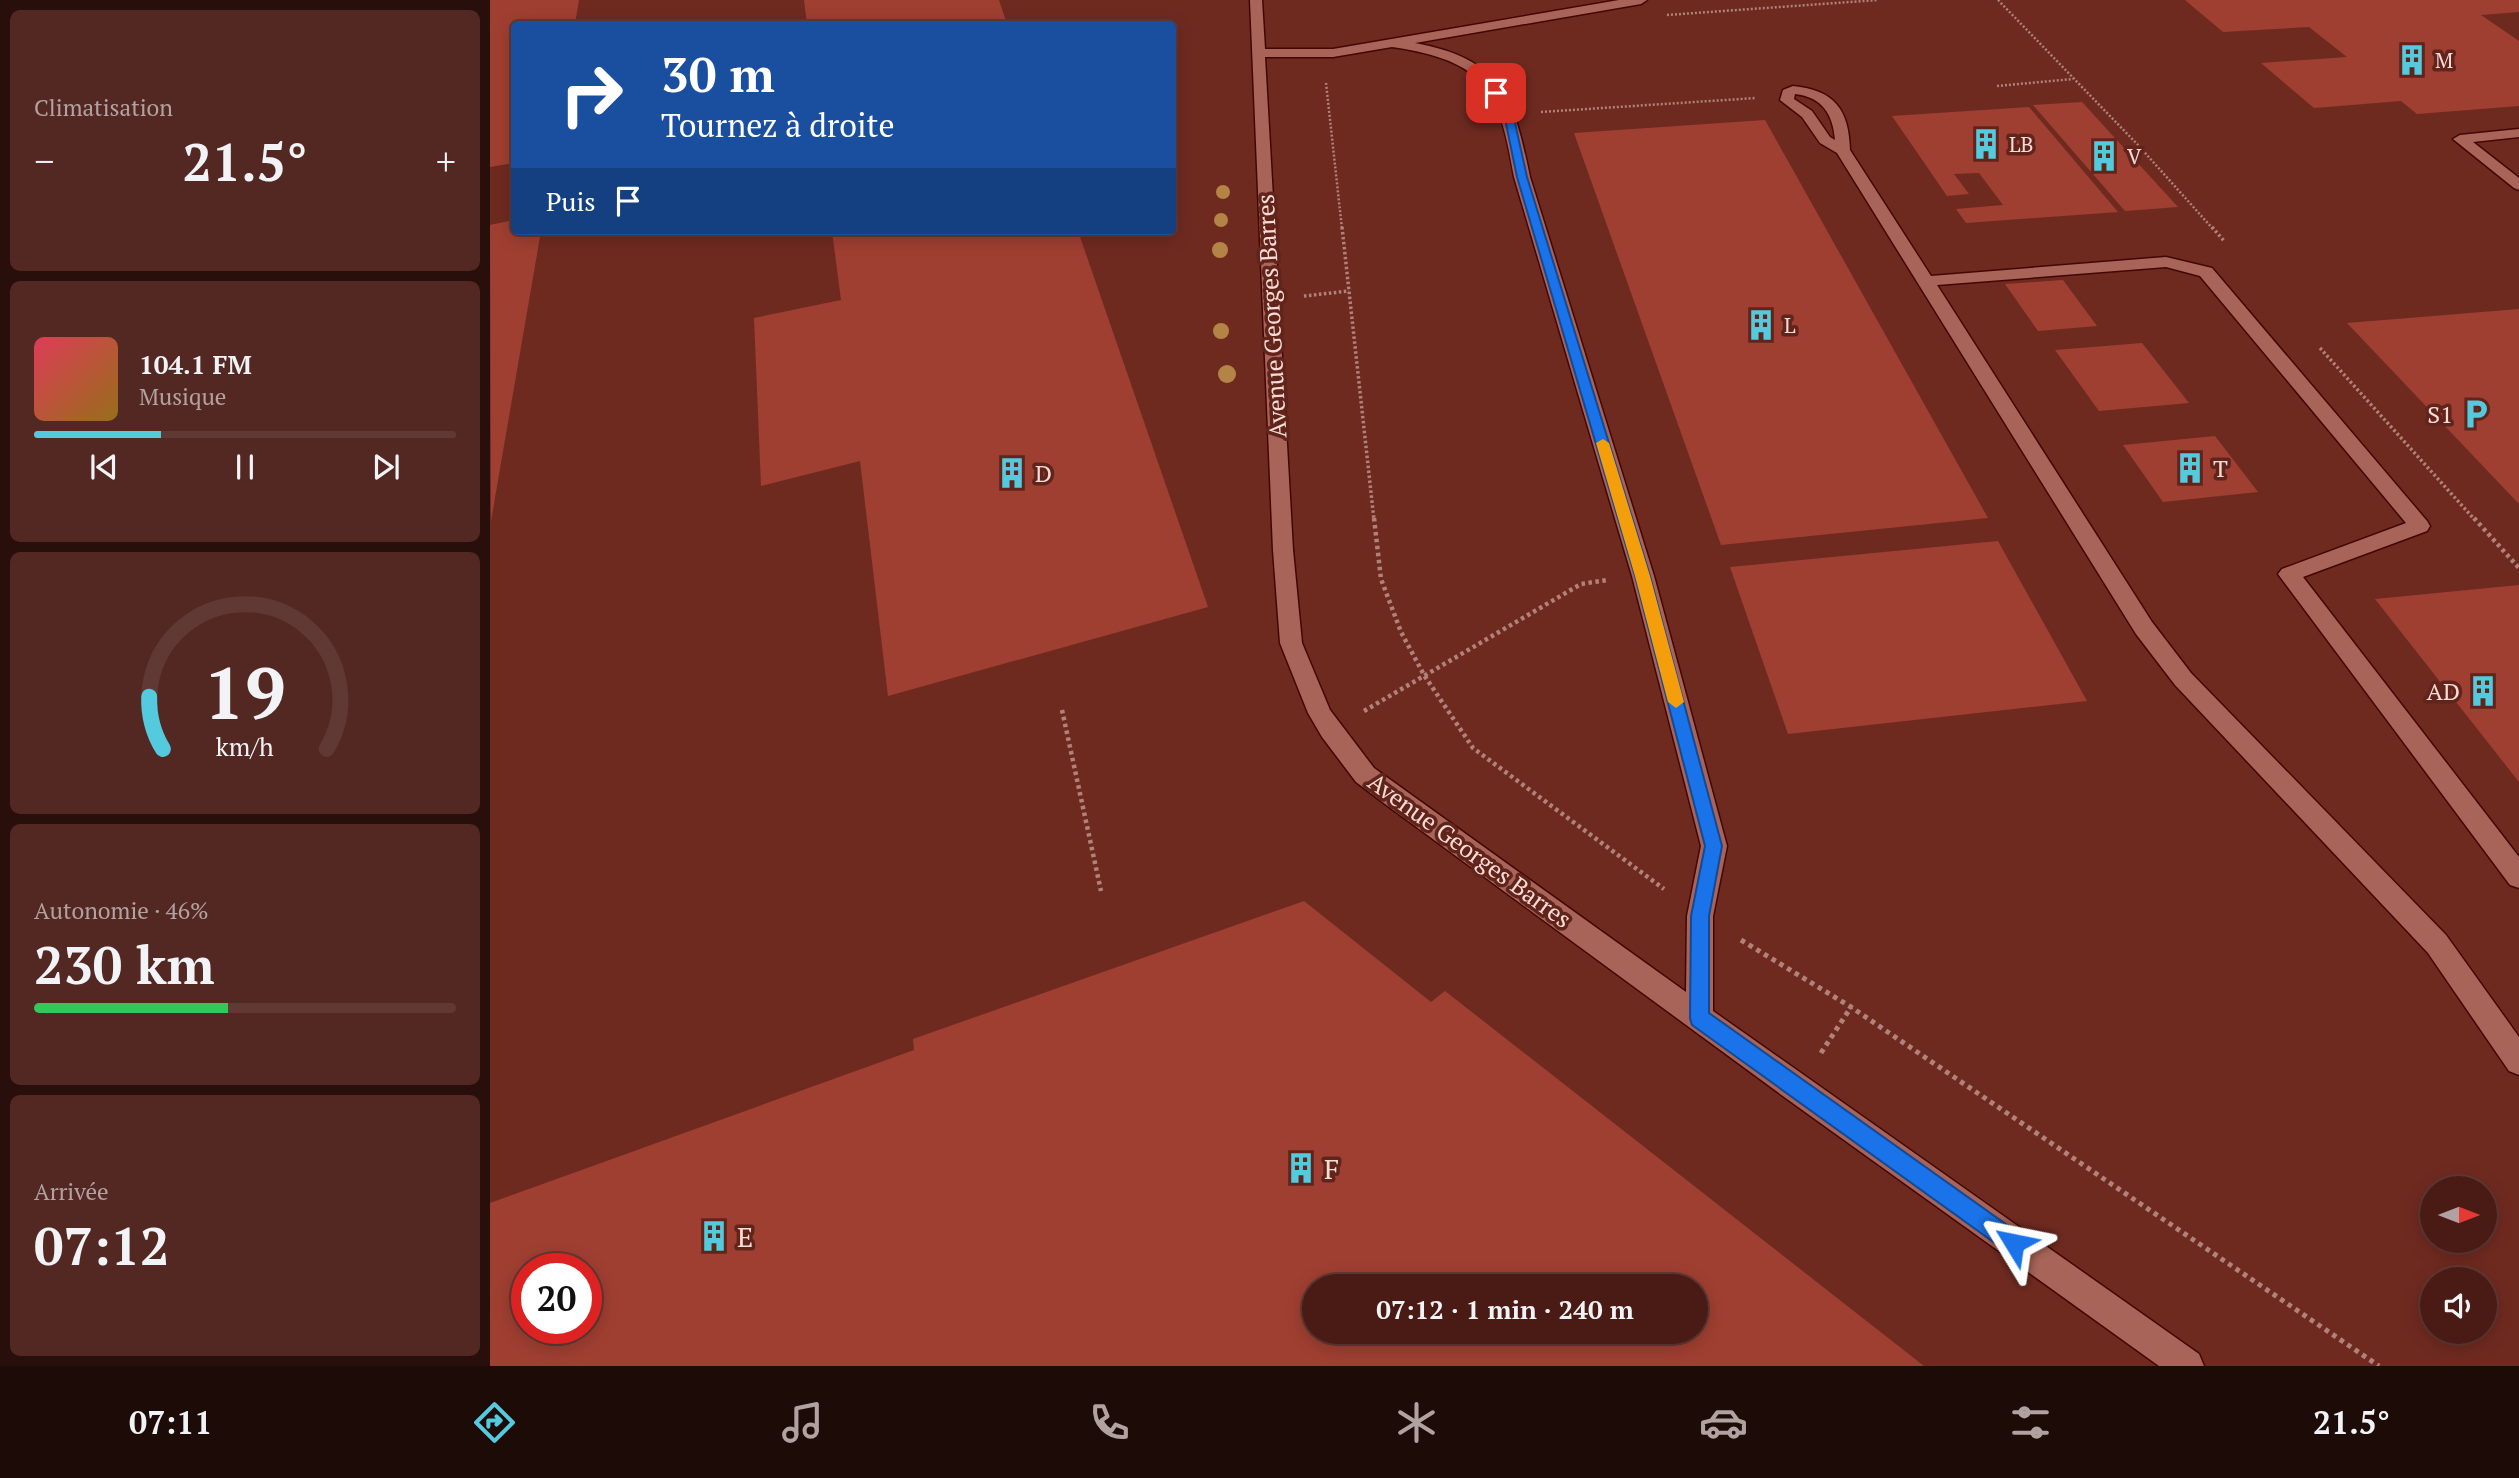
<!DOCTYPE html>
<html lang="fr">
<meta charset="utf-8">
<style>
body{margin:0;font-family:"PT Serif",serif;background:#532822;color:#f1f3f6;height:100vh;display:flex;flex-direction:column;font-size:26px;white-space:nowrap}
*{box-sizing:border-box;margin:0}
p{font-size:23px;color:#b1a1a0}
.icon{flex:none;width:38px;height:38px;fill:none;stroke:currentColor;stroke-width:2;stroke-linecap:round;stroke-linejoin:round}
.map{position:relative;flex:1;overflow:hidden}
.side{display:flex;flex-direction:column;gap:10px;padding:10px;background:#280f0b;width:490px}
.side>*{flex:none}
.guide{position:absolute;left:21px;top:21px;width:665px;height:214px;border-radius:7px;box-shadow:0 4px 18px #0003,0 0 0 2px #613934;background:#1a4fa0;color:#fff;overflow:hidden}
.needle{width:46px;rotate:90deg}
.buttons{position:absolute;left:1930px;top:1176px;display:grid;gap:14px}
.buttons a{display:grid;place-items:center;width:77px;height:77px;border-radius:50%;background:#491b14;box-shadow:0 4px 18px #0003,0 0 0 2px #613934;font-size:35px}
.speed{position:absolute;left:21px;top:1253px;display:flex;gap:14px;font-size:35px;font-weight:700;text-align:center}
.speed>*{display:grid;place-content:center;width:91px;height:91px;border-radius:50%;background:#491b14;box-shadow:0 4px 18px #0003,0 0 0 2px #613934;line-height:1}
.speed .limit{border:10px solid #d22;background:#fff;color:#111}
.pin{position:absolute;display:grid;place-items:center;width:60px;height:60px;color:#fff;margin:-30px;border-radius:14px;box-shadow:0 4px 10px #0006}
.me{position:absolute;width:77px;margin:-38px;rotate:305deg;stroke-linejoin:round;filter:drop-shadow(0 0 5px #0008)}
.turn{display:flex;align-items:center;gap:24px;height:147px;padding:0 35px;font-size:32px}
.turn .icon{width:91px;height:91px;stroke-width:2.5}
.turn b{display:block;font-size:49px;line-height:60px}
.then{display:flex;align-items:center;height:66px;padding:0 35px;background:#0003;gap:14px;font-size:26px}
.big{font-size:52px;font-weight:800;line-height:1.1}
.side .widget{flex:1;display:flex;flex-direction:column;justify-content:center;gap:10px;min-width:0;padding:0 24px;border-radius:10px;background:#532822}
.side .dial{align-items:center;gap:0}
.dial svg{height:182px;overflow:visible;fill:none;stroke:#613934;stroke-width:7;stroke-linecap:round;text-anchor:middle}
.dial text{fill:#f1f3f6;stroke:none}
.song{display:flex;align-items:center;gap:21px}
.cover{width:84px;height:84px;border-radius:10px;background:linear-gradient(135deg,hsl(350 70% 55%),hsl(40 70% 35%))}
.played{height:7px;border-radius:4px;background:linear-gradient(90deg,#54cade 30%,#613934 30%)}
.keys{display:flex;justify-content:space-around;direction:ltr}
.heat{display:flex;justify-content:space-between;align-items:center;font-size:38px;direction:ltr}
.charge{height:10px;border-radius:5px;background:linear-gradient(90deg,#34c759 46%,#613934 0)}
.trip{position:absolute;left:812px;top:1274px;width:406px;height:70px;border-radius:35px;background:#491b14;box-shadow:0 4px 18px #0003,0 0 0 2px #613934;font-weight:800;line-height:70px;text-align:center}
.menu{display:flex;height:112px;justify-content:space-around;align-items:center;background:#1d0b08;color:#b1a1a0}
.menu .icon{width:49px;height:49px}
.menu .selected{color:#54cade}
.menu b{font-size:32px;color:#f1f3f6}
main{display:flex;flex:1;min-height:0}
.map>svg:first-child{display:block}
.built{fill:#6f2a20;fill-rule:evenodd}
.building{fill:#9f3f31;fill-rule:evenodd}
.lines{fill:none;stroke-linecap:round;stroke-linejoin:round}
.service-casing{stroke:#430703;stroke-width:3}
.path-far3{stroke:#b0827a;stroke-width:2.5;stroke-dasharray:2 2;stroke-linecap:butt}
.path-far2{stroke:#b0827a;stroke-width:3.5;stroke-dasharray:2.5 2.5;stroke-linecap:butt}
.path-far1{stroke:#b0827a;stroke-width:4.5;stroke-dasharray:3.5 3.5;stroke-linecap:butt}
.path{stroke:#b0827a;stroke-width:5;stroke-dasharray:4.5 4.5;stroke-linecap:butt}
.service{fill:#a86458;fill-rule:evenodd}
.tree{fill:#b48447}
.route{fill:#1a73e8;stroke:#114b97;stroke-width:2}
.slow{fill:#f59e0b}
.labels{text-anchor:middle;dominant-baseline:central;stroke-width:7;stroke-linejoin:round;paint-order:stroke}
.far-poi-label{font-size:21px;fill:#fbdbd5;stroke:#61241b;text-anchor:start}
.street-label{font-size:24px;fill:#fbdbd5;stroke:#61241b}
.poi-label{font-size:24px;fill:#fbdbd5;stroke:#61241b;text-anchor:end}
.near-poi-label{font-size:28px;fill:#fbdbd5;stroke:#61241b;text-anchor:start}
</style>
<main>
<section class="side">
<div class="widget"><p>Climatisation</p>
<div class="heat"><a>−</a><b class="big">21.5°</b><a>+</a></div>
</div>
<div class="widget">
<div class="song"><i class="cover"></i><div><b>104.1 FM</b><p>Musique</p></div></div>
<div class="played"></div>
<div class="keys"><svg class="icon" aria-label="previous" viewBox="0 0 24 24"><path d="M18 5L8 12l10 7zM5 5v14"/></svg><svg class="icon" aria-label="pause" viewBox="0 0 24 24"><path d="M8 5v14M16 5v14"/></svg><svg class="icon" aria-label="next" viewBox="0 0 24 24"><path d="M6 5l10 7-10 7zM19 5v14"/></svg></div>
</div>
<div class="widget dial"><svg viewBox="0 0 100 80">
<path d="M14 69A42 42 0 1 1 86 69"/>
<path d="M14 69A42 42 0 0 1 8 46" stroke="#54cade"/>
<text x="50" y="56" font-size="32" font-weight="700">19</text>
<text x="50" y="72" font-size="11">km/h</text>
</svg></div>
<div class="widget"><p>Autonomie · 46%</p><b class="big">230 km</b><div class="charge"></div></div>
<div class="widget"><p>Arrivée</p><b class="big">07:12</b></div>
</section>
<div class="map">
<svg width="2029" height="1366" viewBox="0 0 2029 1366">
<rect width="100%" height="100%" fill="#61241b"/>
<path class="built" d="M 0,0 L 2029,0 L 2029,1366 L 0,1366 ZM 24,24 L 682,24 L 682,231 L 24,231 ZM 1942,1188 L 1995,1188 L 1995,1241 L 1942,1241 ZM 37,1269 L 96,1269 L 96,1328 L 37,1328 ZM 1942,1279 L 1995,1279 L 1995,1332 L 1942,1332 ZM 824,1286 L 1206,1286 L 1206,1332 L 824,1332 Z"/>
<g class="building">
<path d="M 0,0 L 89,0 L 85,24 L 24,24 L 24,163 L 0,167 Z"/>
<path d="M 314,0 L 509,0 L 517,24 L 317,24 Z"/>
<path d="M 1695,0 L 2029,0 L 2029,12 L 1991,15 L 2029,41 L 2029,106 L 1927,114 L 1911,101 L 1824,108 L 1771,63 L 1857,57 L 1819,27 L 1733,32 Z"/>
<path d="M 1592,102 L 1688,207 L 1635,211 L 1543,105 Z"/>
<path d="M 1539,107 L 1628,212 L 1476,223 L 1466,209 L 1513,205 L 1489,173 L 1464,174 L 1479,194 L 1457,196 L 1402,116 Z"/>
<path d="M 1275,120 L 1498,518 L 1231,545 L 1084,133 Z"/>
<path d="M 24,220 L 24,231 L 51,231 L 1,521 L 0,225 Z"/>
<path d="M 342,231 L 588,231 L 718,607 L 398,696 L 370,461 L 271,486 L 264,318 L 351,300 Z"/>
<path d="M 1573,280 L 1607,326 L 1548,331 L 1515,284 Z"/>
<path d="M 2029,309 L 2029,504 L 1857,323 Z"/>
<path d="M 1652,343 L 1699,403 L 1609,411 L 1565,350 Z"/>
<path d="M 1725,436 L 1768,492 L 1673,502 L 1633,445 Z"/>
<path d="M 1508,541 L 1597,701 L 1298,734 L 1240,567 Z"/>
<path d="M 2029,585 L 2029,782 L 1885,599 Z"/>
<path d="M 814,901 L 941,1002 L 955,991 L 1434,1366 L 0,1366 L 0,1203 L 424,1050 L 423,1039 ZM 37,1269 L 96,1269 L 96,1328 L 37,1328 ZM 824,1286 L 1206,1286 L 1206,1332 L 824,1332 Z"/>
</g>
<g class="lines">
<defs>
<g id="service">
<path d="M 760,0 L 772,0 L 775,49 L 843,49 L 1129,0 L 1157,0 L 1151,4 L 925,43 C 1012,59 1024,98 1040,177 L 1164,576 L 1237,846 L 1223,916 L 1223,1011 L 1709,1354 L 1714,1366 L 1669,1366 L 1297,1099 L 891,801 L 866,782 L 832,737 L 818,713 L 790,643 L 783,550 ZM 902,47 C 996,61 1009,89 1024,177 L 1142,576 L 1211,846 L 1197,916 L 1196,992 L 884,768 L 840,710 L 812,643 L 803,550 L 775,57 L 843,57 Z"/>
<path d="M 1303,86 C 1344,90 1359,109 1360,150 L 1441,276 L 1676,257 L 1722,268 L 1937,521 L 1940,526 L 1937,531 L 1813,577 L 2029,857 L 2029,888 L 2020,885 L 1788,574 L 1792,569 L 1916,523 L 1710,276 L 1676,267 L 1447,285 L 1662,622 L 1701,673 L 1956,935 L 2029,1037 L 2029,1075 L 2019,1071 L 1938,953 L 1685,685 L 1646,634 L 1347,153 L 1330,143 L 1312,117 L 1290,100 L 1293,90 ZM 1305,94 C 1332,97 1343,114 1345,140 L 1340,137 L 1322,111 L 1304,99 Z"/>
<path d="M 2029,129 L 2029,137 L 1983,142 L 2029,178 L 2029,190 L 2024,188 L 1963,139 L 1970,135 Z"/>
</g>
</defs>
<use href="#service" class="service-casing"/>
<g class="path-far3">
<path d="M 1508,0 L 1648,145 L 1723,229"/>
<path d="M 1177,15 L 1388,0"/>
<path d="M 836,83 L 852,229"/>
<path d="M 1507,86 L 1583,79"/>
<path d="M 1051,112 L 1266,98"/>
</g>
<g class="path-far2">
<path d="M 852,227 L 884,520"/>
<path d="M 1722,227 L 1735,242"/>
<path d="M 814,296 L 859,291"/>
<path d="M 1830,348 L 1985,520"/>
</g>
<g class="path-far1">
<path d="M 884,518 L 891,579 L 911,632 L 934,675 L 983,748 L 1174,889"/>
<path d="M 1984,518 L 2029,568"/>
<path d="M 572,710 L 611,891"/>
<path d="M 874,711 L 1091,584 L 1117,580"/>
</g>
<g class="path">
<path d="M 1251,940 L 1361,1007 L 1889,1366"/>
<path d="M 1331,1053 L 1361,1007"/>
</g>
<use href="#service" class="service"/>
</g>
<g class="tree">
<circle cx="733" cy="192" r="7"/>
<circle cx="731" cy="220" r="7"/>
<circle cx="730" cy="250" r="8"/>
<circle cx="731" cy="331" r="8"/>
<circle cx="737" cy="374" r="9"/>
</g>
<path class="route" d="M 1002,91 L 1009,91 L 1023,114 L 1037,177 L 1160,576 L 1232,846 L 1219,916 L 1219,1013 L 1531,1235 L 1534,1243 L 1531,1251 L 1524,1254 L 1516,1251 L 1202,1025 L 1200,1018 L 1201,916 L 1215,846 L 1145,576 L 1027,177 L 1014,114 L 1001,93 Z"/>
<path class="slow" d="M 1113,439 L 1119,443 L 1160,576 L 1194,702 L 1186,708 L 1178,702 L 1145,576 L 1106,443 Z"/>
<defs>
<symbol id="building-bare" viewBox="-9 -9 18 18"><path d="M-4-6H4V6H1V3H-1V6H-4ZM-2.5-4.3h1.7v1.8h-1.7ZM.8-4.3h1.7v1.8H.8ZM-2.5-1h1.7V.8h-1.7ZM.8-1h1.7V.8H.8Z" fill="#54cade" stroke="#61241b" stroke-width="2.5" paint-order="stroke"/></symbol>
<symbol id="parking-bare" viewBox="-9 -9 18 18"><path d="M-3.5-5.5H1a3.5 3.5 0 0 1 0 7H-1V5.5H-3.5ZM-1-3.4V-.6H.8a1.4 1.4 0 0 0 0-2.8Z" fill="#54cade" stroke="#61241b" stroke-width="2.5" paint-order="stroke"/></symbol>
</defs>
<g fill-rule="evenodd">
<use href="#building-bare" x="1900" y="38" width="44" height="44"/>
<use href="#building-bare" x="1474" y="122" width="44" height="44"/>
<use href="#building-bare" x="1592" y="134" width="44" height="44"/>
<use href="#building-bare" x="1249" y="303" width="44" height="44"/>
<use href="#parking-bare" x="1964" y="392" width="44" height="44"/>
<use href="#building-bare" x="1678" y="446" width="44" height="44"/>
<use href="#building-bare" x="500" y="451" width="44" height="44"/>
<use href="#building-bare" x="1971" y="669" width="44" height="44"/>
<use href="#building-bare" x="789" y="1146" width="44" height="44"/>
<use href="#building-bare" x="202" y="1214" width="44" height="44"/>
</g>
<g class="labels">
<g class="far-poi-label">
<text x="1945" y="60">M</text>
<text x="1519" y="144">LB</text>
<text x="1637" y="156">V</text>
<text x="1294" y="325">L</text>
</g>
<g class="street-label">
<text transform="translate(781 316) rotate(-93)">Avenue Georges Barres</text>
<text transform="translate(980 850) rotate(36)">Avenue Georges Barres</text>
</g>
<g class="poi-label">
<text x="1963" y="414">S1</text>
<text x="1723" y="468" text-anchor="start">T</text>
<text x="545" y="473" text-anchor="start">D</text>
<text x="1970" y="691">AD</text>
</g>
<g class="near-poi-label">
<text x="834" y="1168">F</text>
<text x="247" y="1236">E</text>
</g>
</g>
</svg>
<div class="buttons">
<a><svg class="needle" viewBox="-14 -14 28 28"><path d="M0-13l5 13h-10z" fill="#e53935"/><path d="M0 13l5-13h-10z" fill="#b1a1a0"/></svg></a>
<a><svg class="icon" aria-label="sound" viewBox="0 0 24 24"><path d="M4 9h4l5-4v14l-5-4H4zM17 9q2 3 0 6"/></svg></a>
</div>
<div class="speed"><div class="limit">20</div></div>
<div class="pin" style="left:1006px;top:93px;background:#d93025"><svg class="icon" aria-label="arrive" viewBox="0 0 24 24"><path d="M6 21V4h12l-3 4 3 4H6"/></svg></div>
<svg class="me" style="left:1524px;top:1243px" viewBox="-20 -20 40 40"><path d="M0-17L14 15 0 8-14 15z" fill="#1a73e8" stroke="#fff" stroke-width="4"/></svg>
<div class="trip">07:12 · 1 min · 240 m</div>
<div class="guide">
<div class="turn"><svg class="icon" aria-label="right" viewBox="0 0 24 24"><path d="M7 20v-9h11M14 6l5 5-5 5"/></svg><div><b>30 m</b>Tournez à droite</div></div>
<div class="then">Puis<svg class="icon" aria-label="arrive" viewBox="0 0 24 24"><path d="M6 21V4h12l-3 4 3 4H6"/></svg></div>
</div>
</div>
</main>
<nav class="menu">
<b>07:11</b>
<svg class="icon selected" aria-label="directions" viewBox="0 0 24 24"><path d="M12 3l9 9-9 9-9-9zM9 14v-3h6M13 9l2 2-2 2"/></svg>
<svg class="icon" aria-label="music" viewBox="0 0 24 24"><path d="M9 18V5l10-2v13"/><circle cx="6" cy="18" r="3"/><circle cx="16" cy="16" r="3"/></svg>
<svg class="icon" aria-label="phone" viewBox="0 0 24 24"><path d="M5 4h4l2 5-3 2q2 4 5 5l2-3 5 2v4C11 20 4 13 5 4z"/></svg>
<svg class="icon" aria-label="climate" viewBox="0 0 24 24"><path d="M12 3v18M4 7l16 10M4 17L20 7"/></svg>
<svg class="icon" aria-label="car" viewBox="0 0 24 24"><path d="M5 17H2v-5l4-1 3-4h7l3 4 3 1v5h-3M9 17h6M6 11h13"/><circle cx="7" cy="17" r="2"/><circle cx="17" cy="17" r="2"/></svg>
<svg class="icon" aria-label="filters" viewBox="0 0 24 24"><path d="M4 7h16M4 17h16"/><circle cx="9" cy="7" r="2"/><circle cx="15" cy="17" r="2"/></svg>
<b>21.5°</b>
</nav>
